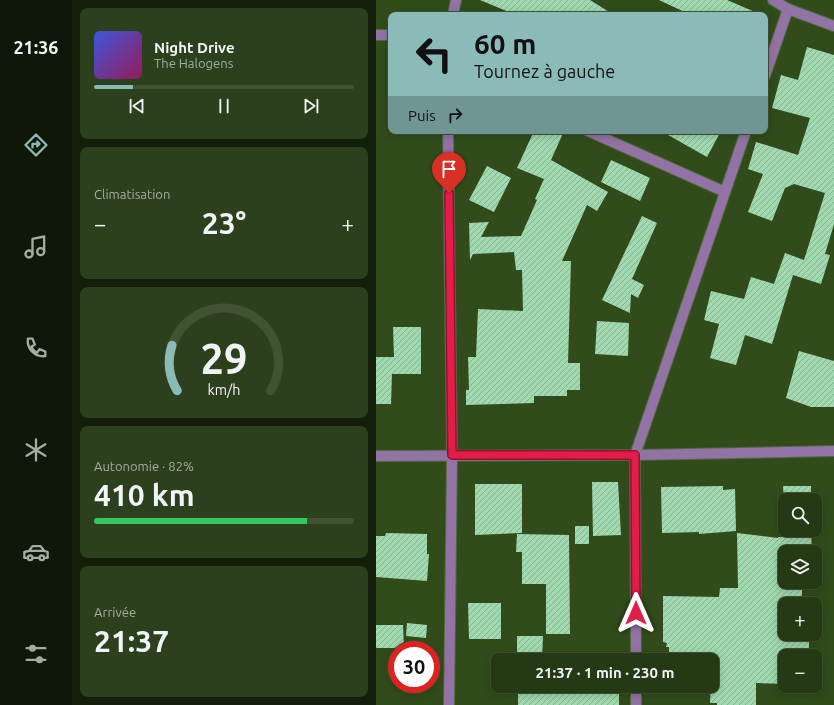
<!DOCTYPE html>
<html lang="fr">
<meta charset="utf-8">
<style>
body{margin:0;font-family:Ubuntu,sans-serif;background:#2d401d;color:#f1f3f6;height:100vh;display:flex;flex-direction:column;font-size:15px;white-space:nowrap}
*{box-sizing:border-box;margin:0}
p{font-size:13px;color:#a3aca0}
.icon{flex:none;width:22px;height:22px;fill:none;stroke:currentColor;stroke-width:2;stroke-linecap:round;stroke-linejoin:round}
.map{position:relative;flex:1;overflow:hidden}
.drawer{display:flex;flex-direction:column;gap:8px;padding:8px;background:#141f0b;width:304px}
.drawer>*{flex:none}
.guide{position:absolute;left:12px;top:12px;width:380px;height:122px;border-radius:8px;box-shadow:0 2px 10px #0003,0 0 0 1px #425334;background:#8bbbb9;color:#111;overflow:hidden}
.controls{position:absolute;left:402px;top:493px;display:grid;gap:8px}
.controls a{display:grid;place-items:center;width:44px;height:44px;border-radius:8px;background:#253914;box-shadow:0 2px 10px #0003,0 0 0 1px #425334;font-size:20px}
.speed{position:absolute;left:12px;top:641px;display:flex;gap:8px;font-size:20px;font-weight:700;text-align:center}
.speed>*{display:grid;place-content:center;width:52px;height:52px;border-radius:50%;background:#253914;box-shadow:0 2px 10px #0003,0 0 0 1px #425334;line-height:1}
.speed .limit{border:6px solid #d22;background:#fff;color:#111}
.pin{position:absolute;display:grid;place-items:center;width:34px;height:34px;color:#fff;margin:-41px -17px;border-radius:50% 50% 50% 0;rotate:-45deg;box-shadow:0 0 4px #0007}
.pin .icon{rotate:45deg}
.me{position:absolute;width:44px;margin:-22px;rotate:0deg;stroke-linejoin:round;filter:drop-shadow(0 0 3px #0008)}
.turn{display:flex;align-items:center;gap:14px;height:84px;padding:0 20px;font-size:18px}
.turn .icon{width:52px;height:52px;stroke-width:2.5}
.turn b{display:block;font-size:28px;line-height:34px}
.then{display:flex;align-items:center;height:38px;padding:0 20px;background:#0003;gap:8px;font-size:15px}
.big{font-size:30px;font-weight:700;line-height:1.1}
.drawer .card{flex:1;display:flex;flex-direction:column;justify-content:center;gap:6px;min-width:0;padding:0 14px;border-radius:8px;background:#2d401d}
.drawer .dial{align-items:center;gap:0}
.dial svg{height:104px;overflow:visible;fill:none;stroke:#425334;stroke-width:7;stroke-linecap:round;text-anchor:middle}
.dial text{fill:#f1f3f6;stroke:none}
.song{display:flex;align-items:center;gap:12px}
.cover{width:48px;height:48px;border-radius:6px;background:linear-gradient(135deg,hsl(230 70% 55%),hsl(330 70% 35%))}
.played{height:4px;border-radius:2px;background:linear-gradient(90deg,#8bbbb9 15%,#425334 15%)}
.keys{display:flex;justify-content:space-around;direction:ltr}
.heat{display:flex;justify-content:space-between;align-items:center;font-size:22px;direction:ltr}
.charge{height:6px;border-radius:3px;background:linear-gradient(90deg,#34c759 82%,#425334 0)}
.trip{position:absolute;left:115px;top:653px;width:228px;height:40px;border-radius:8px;background:#253914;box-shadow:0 2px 10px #0003,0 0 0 1px #425334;font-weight:700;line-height:40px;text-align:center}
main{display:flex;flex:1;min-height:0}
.menu{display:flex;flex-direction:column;width:72px;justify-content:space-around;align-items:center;background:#0f1708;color:#a3aca0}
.menu .icon{width:28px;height:28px}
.menu .selected{color:#8bbbb9}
.menu b{font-size:18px;color:#f1f3f6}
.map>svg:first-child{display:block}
.building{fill:url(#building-hatch)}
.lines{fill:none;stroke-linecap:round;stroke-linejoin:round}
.minor-casing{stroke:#50693b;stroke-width:12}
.minor{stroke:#9372a5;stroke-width:10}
.route-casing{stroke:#92132f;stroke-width:10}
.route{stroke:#e11d48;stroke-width:7}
</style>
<main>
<nav class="menu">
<b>21:36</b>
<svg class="icon selected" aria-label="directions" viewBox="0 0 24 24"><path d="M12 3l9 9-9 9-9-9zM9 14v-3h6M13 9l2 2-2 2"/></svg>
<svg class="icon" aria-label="music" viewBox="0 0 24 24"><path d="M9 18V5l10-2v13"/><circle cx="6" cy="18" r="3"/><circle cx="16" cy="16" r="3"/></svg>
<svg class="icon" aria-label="phone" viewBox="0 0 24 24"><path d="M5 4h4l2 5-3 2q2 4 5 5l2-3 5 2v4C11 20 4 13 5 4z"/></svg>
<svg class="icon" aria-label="climate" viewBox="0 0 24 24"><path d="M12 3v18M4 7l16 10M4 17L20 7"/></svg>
<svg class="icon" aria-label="car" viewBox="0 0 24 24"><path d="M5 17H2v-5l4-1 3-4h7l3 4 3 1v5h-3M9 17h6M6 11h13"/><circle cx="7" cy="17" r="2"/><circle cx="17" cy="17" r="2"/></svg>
<svg class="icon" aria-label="filters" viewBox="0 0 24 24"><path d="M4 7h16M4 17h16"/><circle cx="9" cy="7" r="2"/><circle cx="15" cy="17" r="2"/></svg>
</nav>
<section class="drawer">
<div class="card">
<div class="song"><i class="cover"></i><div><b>Night Drive</b><p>The Halogens</p></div></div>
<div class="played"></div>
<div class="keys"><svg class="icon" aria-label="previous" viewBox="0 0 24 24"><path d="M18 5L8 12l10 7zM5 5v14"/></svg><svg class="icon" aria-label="pause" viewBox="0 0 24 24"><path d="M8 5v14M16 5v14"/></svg><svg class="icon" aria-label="next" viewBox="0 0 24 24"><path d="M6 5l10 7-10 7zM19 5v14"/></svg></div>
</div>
<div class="card"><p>Climatisation</p>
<div class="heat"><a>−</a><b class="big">23°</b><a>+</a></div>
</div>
<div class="card dial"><svg viewBox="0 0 100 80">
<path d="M14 69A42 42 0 1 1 86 69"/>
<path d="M14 69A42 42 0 0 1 10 34" stroke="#8bbbb9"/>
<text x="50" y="56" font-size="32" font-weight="700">29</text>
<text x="50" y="72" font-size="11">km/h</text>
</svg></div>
<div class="card"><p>Autonomie · 82%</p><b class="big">410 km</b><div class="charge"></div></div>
<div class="card"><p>Arrivée</p><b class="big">21:37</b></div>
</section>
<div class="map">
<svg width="458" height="705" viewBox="0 0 458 705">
<defs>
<pattern id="building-hatch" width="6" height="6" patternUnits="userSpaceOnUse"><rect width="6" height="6" fill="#a0d9b0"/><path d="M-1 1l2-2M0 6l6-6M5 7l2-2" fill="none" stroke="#87b392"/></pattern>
</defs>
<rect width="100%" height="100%" fill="#314c1a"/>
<g class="building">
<path d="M 104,0 L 214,0 L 238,15 L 140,15 Z"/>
<path d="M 283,0 L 351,0 L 386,15 L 315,15 Z"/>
<path d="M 431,47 L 458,55 L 458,224 L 449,254 L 454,255 L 445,284 L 417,275 L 396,344 L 369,335 L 360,365 L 334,358 L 343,324 L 328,320 L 335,291 L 368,299 L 375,277 L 398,284 L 409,253 L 428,260 L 449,193 L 418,184 L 409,188 L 396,221 L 372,212 L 387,174 L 372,169 L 380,142 L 422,155 L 434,118 L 396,108 L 405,75 L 422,80 Z"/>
<path d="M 158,131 L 188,131 L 175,160 L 232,192 L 221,211 L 211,205 L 186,261 L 195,261 L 192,363 L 204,363 L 204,390 L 191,390 L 191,396 L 158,396 L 158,403 L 90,405 L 90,390 L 93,390 L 92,357 L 100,357 L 102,309 L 147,311 L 146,270 L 140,270 L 138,252 L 97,254 L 94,260 L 93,223 L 113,222 L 105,237 L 145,236 L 161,200 L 159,199 L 168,179 L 141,168 Z"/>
<path d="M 285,131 L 345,131 L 331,157 Z"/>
<path d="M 235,160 L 274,178 L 264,201 L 225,182 Z"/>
<path d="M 111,166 L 135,178 L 118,212 L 93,200 Z"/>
<path d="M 266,216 L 281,223 L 256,279 L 268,285 L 262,298 L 255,294 L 254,313 L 226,300 Z"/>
<path d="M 221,321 L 253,323 L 252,356 L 219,354 Z"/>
<path d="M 17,327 L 45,327 L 45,374 L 16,374 L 15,404 L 0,404 L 0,357 L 18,357 Z"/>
<path d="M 423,351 L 458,361 L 458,407 L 435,407 L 410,398 Z"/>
<path d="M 216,482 L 242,482 L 245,535 L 217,536 Z"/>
<path d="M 99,484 L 146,484 L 146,533 L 99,535 Z"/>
<path d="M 347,486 L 347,490 L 359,489 L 360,531 L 323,534 L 323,532 L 286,533 L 285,487 Z"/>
<path d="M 407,486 L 435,486 L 435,500 L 408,500 Z"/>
<rect x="199" y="526" width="14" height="18"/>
<path d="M 408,530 L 435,530 L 436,552 L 409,552 L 409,582 L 426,582 L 426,604 L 409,604 L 409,634 L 425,634 L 425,641 L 433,641 L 433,656 L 409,656 L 409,684 L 380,683 L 380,705 L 341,705 L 341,703 L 334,703 L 336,660 L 293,660 L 293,647 L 290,647 L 291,643 L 287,642 L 287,596 L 343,597 L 344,588 L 362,588 L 361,533 L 402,538 L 402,537 L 409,537 Z"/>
<path d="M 10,533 L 51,534 L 51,554 L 53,554 L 51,581 L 0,577 L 0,536 L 9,536 Z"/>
<path d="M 141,534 L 193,535 L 194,634 L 170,634 L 170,584 L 146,584 L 146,552 L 140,552 Z"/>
<path d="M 92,603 L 125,603 L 125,639 L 93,639 Z"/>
<path d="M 31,623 L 51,625 L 50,638 L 30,636 Z"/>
<path d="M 0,625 L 27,625 L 28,648 L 0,648 Z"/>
<path d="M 141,636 L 167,636 L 166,660 L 147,660 L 146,653 L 141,653 Z"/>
<rect x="142" y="686" width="101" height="19"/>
</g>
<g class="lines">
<defs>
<g id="minor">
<path d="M 397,0 L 412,9 L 458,26"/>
<path d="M 77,15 L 80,0"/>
<path d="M 0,35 L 15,35"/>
<path d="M 389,76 L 412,9"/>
<path d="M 72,131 L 76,455 L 73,705"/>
<path d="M 212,131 L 349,192"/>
<path d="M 0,456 L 259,455 L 458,451"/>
<path d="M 260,660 L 259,455 L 370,131"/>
<path d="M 260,686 L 260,705"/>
</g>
</defs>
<use href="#minor" class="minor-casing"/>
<use href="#minor" class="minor"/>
</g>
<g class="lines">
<defs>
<path id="route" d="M 73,193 L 76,455 L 259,455 L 260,613"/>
</defs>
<use href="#route" class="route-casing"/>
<use href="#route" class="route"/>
</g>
</svg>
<div class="controls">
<a><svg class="icon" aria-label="search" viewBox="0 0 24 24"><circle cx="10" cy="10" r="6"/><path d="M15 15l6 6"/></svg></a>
<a><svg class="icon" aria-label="layers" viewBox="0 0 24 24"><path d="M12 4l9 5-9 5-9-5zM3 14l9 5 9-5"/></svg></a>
<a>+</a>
<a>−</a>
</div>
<div class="speed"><div class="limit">30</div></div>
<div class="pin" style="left:73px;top:193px;background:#d93025"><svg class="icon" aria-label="arrive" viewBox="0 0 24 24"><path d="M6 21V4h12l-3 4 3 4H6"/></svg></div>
<svg class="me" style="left:260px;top:613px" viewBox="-20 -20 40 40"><path d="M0-17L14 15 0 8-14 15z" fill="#e11d48" stroke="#fff" stroke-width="4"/></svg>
<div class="trip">21:37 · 1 min · 230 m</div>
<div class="guide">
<div class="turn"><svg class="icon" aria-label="left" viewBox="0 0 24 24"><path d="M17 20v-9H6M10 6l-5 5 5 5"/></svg><div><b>60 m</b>Tournez à gauche</div></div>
<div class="then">Puis<svg class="icon" aria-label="right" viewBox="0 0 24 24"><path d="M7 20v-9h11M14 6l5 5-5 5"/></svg></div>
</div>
</div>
</main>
